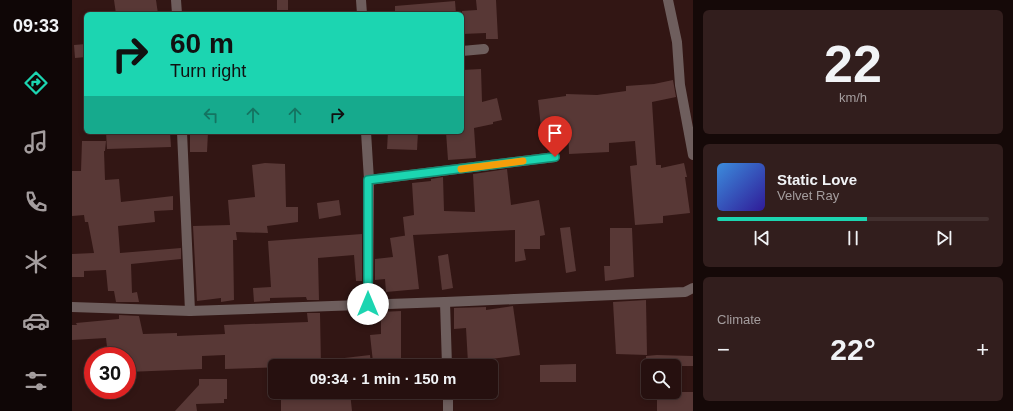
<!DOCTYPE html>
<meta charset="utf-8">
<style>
body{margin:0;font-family:Arial,sans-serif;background:#321e1d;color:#f1f3f6;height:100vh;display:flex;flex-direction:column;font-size:15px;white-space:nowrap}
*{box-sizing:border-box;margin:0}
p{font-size:13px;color:#a49d9e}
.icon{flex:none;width:22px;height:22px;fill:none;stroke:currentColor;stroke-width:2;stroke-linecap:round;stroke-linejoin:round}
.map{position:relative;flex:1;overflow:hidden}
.sheet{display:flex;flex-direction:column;gap:10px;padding:10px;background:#150908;width:320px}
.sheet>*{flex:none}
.banner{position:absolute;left:12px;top:12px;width:380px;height:122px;border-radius:6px;box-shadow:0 2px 6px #0003,0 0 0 1px #42302f;background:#1cd5b1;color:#111;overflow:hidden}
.fabs{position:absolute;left:569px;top:359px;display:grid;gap:8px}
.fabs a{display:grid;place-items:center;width:40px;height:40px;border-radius:6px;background:#26100f;box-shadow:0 2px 6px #0003,0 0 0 1px #42302f;font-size:20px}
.speed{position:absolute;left:12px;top:347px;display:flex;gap:8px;font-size:20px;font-weight:700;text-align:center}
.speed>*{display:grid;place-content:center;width:52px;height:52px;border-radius:50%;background:#26100f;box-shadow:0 2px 6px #0003,0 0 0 1px #42302f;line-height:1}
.speed .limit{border:6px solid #d22;background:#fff;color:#111}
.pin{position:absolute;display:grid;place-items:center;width:34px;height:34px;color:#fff;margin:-41px -17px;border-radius:50% 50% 50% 0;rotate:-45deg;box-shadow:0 0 4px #0007}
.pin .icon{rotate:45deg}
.me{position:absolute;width:44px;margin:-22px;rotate:0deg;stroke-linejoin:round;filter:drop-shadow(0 0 3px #0008)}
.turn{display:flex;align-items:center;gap:14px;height:84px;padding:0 20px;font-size:18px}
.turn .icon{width:52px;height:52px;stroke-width:2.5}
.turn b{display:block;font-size:28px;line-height:34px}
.lanes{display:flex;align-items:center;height:38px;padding:0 20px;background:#0003;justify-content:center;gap:20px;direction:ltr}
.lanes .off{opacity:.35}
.big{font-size:30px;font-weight:800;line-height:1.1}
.sheet .widget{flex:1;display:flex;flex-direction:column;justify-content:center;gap:6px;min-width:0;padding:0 14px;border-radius:6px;background:#321e1d}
.sheet .dial{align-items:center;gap:0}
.dial b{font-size:52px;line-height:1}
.song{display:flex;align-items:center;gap:12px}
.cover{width:48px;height:48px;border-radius:6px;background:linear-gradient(135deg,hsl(210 70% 55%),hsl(250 70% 35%))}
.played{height:4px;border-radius:2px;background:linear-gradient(90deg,#1cd5b1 55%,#42302f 55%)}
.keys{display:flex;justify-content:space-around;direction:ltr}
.heat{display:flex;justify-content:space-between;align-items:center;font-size:22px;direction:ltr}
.trip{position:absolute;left:196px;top:359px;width:230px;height:40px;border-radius:6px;background:#26100f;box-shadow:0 2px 6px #0003,0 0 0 1px #42302f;font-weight:800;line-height:40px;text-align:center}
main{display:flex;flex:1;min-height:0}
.dock{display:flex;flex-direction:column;width:72px;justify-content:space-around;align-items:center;background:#0f0606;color:#a49d9e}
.dock .icon{width:28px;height:28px}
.dock .current{color:#1cd5b1}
.dock b{font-size:18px;color:#f1f3f6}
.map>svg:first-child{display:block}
.building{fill:#583836}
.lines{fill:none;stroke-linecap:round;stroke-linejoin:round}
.minor{stroke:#6e5e5d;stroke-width:10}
.route-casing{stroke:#128a73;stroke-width:10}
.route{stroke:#1cd5b1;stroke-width:7}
.slow{stroke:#f59e0b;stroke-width:7}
</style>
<main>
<nav class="dock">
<b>09:33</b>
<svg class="icon current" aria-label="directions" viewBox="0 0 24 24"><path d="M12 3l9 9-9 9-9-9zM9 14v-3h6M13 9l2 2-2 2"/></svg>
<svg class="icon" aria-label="music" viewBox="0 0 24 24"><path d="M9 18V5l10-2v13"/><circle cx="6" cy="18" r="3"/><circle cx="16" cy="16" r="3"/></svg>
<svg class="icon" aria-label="phone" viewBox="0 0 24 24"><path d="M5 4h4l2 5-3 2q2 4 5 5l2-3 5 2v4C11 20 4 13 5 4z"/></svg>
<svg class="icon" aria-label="climate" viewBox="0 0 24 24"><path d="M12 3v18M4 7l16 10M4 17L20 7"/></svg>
<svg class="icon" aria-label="car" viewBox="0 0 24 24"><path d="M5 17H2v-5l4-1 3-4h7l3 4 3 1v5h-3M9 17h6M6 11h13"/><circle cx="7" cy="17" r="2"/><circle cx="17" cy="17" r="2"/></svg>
<svg class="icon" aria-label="filters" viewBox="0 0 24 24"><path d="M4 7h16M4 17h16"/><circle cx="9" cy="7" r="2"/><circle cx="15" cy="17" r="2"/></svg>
</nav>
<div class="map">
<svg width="621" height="411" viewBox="0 0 621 411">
<rect width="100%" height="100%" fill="#321614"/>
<g class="building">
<path d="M 42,0 L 84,0 L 86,14 L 44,14 Z"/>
<rect x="205" y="0" width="11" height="10"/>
<path d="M 404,0 L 424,0 L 426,39 L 414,39 L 414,33 L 390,34 L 390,11 L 405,10 Z"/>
<path d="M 383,1 L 384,14 L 323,14 L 323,6 Z"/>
<path d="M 14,44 L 14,57 L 3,58 L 2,45 Z"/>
<path d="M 409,69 L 410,102 L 425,98 L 430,120 L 421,122 L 421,124 L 402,128 L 404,158 L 376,160 L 374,132 L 391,132 L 390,70 Z"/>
<path d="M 601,80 L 604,97 L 580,102 L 584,165 L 589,165 L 589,168 L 612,163 L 615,177 L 613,177 L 618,213 L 591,216 L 591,223 L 563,225 L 558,166 L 565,165 L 563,141 L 537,143 L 537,152 L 497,154 L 496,123 L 469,127 L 466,100 L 494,96 L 494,94 L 525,95 L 554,91 L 554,86 L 582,84 Z"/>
<path d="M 34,132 L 98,132 L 99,147 L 35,149 Z"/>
<path d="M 118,132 L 136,132 L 135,152 L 118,152 Z"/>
<path d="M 316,132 L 346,132 L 345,150 L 315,149 Z"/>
<path d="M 10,141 L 34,141 L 33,151 L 32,151 L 33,180 L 47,179 L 49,202 L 101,196 L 101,210 L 82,211 L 83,222 L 46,226 L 48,253 L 109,248 L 109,259 L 59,264 L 60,293 L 65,292 L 67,302 L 44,302 L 42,291 L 36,291 L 34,270 L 12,271 L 12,277 L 0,277 L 0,254 L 22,253 L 16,222 L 13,222 L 12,215 L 0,216 L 0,171 L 9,171 Z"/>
<path d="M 193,163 L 213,164 L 214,207 L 226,207 L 226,222 L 195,226 L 196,233 L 164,232 L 165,240 L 161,240 L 162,300 L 149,302 L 149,298 L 125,301 L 121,226 L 158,225 L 156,200 L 183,197 L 180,165 Z"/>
<path d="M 435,169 L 439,205 L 467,200 L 473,235 L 468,236 L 468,249 L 452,249 L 454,260 L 443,262 L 443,230 L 341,235 L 347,289 L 314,292 L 313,279 L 303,280 L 303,259 L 321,257 L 318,238 L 337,235 L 333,236 L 331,217 L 342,215 L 340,183 L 359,181 L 359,179 L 371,177 L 372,211 L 403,212 L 401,174 Z"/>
<path d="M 267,200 L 269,215 L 247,219 L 245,203 Z"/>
<path d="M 498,227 L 504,271 L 494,273 L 488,228 Z"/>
<path d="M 538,228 L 560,228 L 562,277 L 533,281 L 532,266 L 538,266 Z"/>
<path d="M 290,234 L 290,281 L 284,281 L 282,255 L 246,258 L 247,300 L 235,300 L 234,297 L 198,298 L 198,301 L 182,302 L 181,288 L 199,287 L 196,241 Z"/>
<path d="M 376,254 L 381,288 L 370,290 L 366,256 Z"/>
<path d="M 574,300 L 575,355 L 544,354 L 541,302 Z"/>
<path d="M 441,306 L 448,355 L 419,359 L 419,366 L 400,366 L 399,363 L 396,363 L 394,328 L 382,329 L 382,308 L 414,307 L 414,310 Z"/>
<path d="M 329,311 L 329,359 L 301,362 L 298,335 L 309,334 L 309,312 Z"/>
<path d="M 235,313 L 248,313 L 249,366 L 153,369 L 153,355 L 130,356 L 130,369 L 55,372 L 55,356 L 36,356 L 34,338 L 0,340 L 0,325 L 5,325 L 4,323 L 47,319 L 47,315 L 67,316 L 71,334 L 105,333 L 105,336 L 153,334 L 152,325 L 236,322 Z"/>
<path d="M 298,355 L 299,365 L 264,366 L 264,359 Z"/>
<path d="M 585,355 L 621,356 L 621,366 L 574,366 L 574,356 Z"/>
<path d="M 504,364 L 504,382 L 468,382 L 468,365 Z"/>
<path d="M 127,379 L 155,379 L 155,399 L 152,399 L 152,403 L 124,404 L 125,411 L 103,411 L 127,385 Z"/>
<path d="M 241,392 L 278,392 L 280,411 L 209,411 L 209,400 L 242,400 Z"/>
<rect x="585" y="392" width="36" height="19"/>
</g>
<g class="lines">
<g class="minor">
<path d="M 104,0 L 105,14"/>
<path d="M 289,0 L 290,14"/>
<path d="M 596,0 L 605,42 L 608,85 L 621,155"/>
<path d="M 390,51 L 412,49"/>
<path d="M 110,132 L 118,311"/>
<path d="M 294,132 L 297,180 L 296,305"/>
<path d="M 297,180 L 483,157"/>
<path d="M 373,302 L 613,292 L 621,288"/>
<path d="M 0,307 L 118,311 L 373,302 L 375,366"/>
<path d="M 376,392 L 376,411"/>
</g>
</g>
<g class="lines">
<defs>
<path id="route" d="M 296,304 L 296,180 L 483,157"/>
</defs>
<use href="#route" class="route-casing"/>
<use href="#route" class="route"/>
<path class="slow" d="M 389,169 L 451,161"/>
</g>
</svg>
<div class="fabs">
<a><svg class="icon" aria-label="search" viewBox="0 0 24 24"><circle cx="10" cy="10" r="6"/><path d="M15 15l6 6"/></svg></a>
</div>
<div class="speed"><div class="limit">30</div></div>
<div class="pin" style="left:483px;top:157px;background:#d93025"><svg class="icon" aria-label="arrive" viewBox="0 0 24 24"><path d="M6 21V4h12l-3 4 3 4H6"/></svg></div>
<svg class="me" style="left:296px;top:304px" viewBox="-20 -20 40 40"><circle r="19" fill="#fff"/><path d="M0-13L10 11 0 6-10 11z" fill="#1cd5b1"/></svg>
<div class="trip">09:34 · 1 min · 150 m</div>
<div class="banner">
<div class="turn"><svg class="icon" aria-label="right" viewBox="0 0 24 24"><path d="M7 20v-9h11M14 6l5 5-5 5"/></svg><div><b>60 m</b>Turn right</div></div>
<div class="lanes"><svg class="icon off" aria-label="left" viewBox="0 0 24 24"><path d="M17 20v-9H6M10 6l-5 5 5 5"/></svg><svg class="icon off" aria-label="ahead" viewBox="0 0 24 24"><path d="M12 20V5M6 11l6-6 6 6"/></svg><svg class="icon off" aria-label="ahead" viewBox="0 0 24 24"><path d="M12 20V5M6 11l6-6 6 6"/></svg><svg class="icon" aria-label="right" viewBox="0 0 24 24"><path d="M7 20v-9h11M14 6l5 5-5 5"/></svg></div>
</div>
</div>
<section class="sheet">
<div class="widget dial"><b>22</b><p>km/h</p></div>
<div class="widget">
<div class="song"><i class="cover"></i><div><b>Static Love</b><p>Velvet Ray</p></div></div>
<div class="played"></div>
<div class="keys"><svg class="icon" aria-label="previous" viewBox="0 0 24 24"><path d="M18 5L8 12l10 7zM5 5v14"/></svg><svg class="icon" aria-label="pause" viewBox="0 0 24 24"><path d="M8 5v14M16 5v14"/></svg><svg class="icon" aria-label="next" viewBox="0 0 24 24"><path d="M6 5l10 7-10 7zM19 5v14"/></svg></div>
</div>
<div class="widget"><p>Climate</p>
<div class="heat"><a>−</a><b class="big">22°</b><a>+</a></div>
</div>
</section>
</main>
